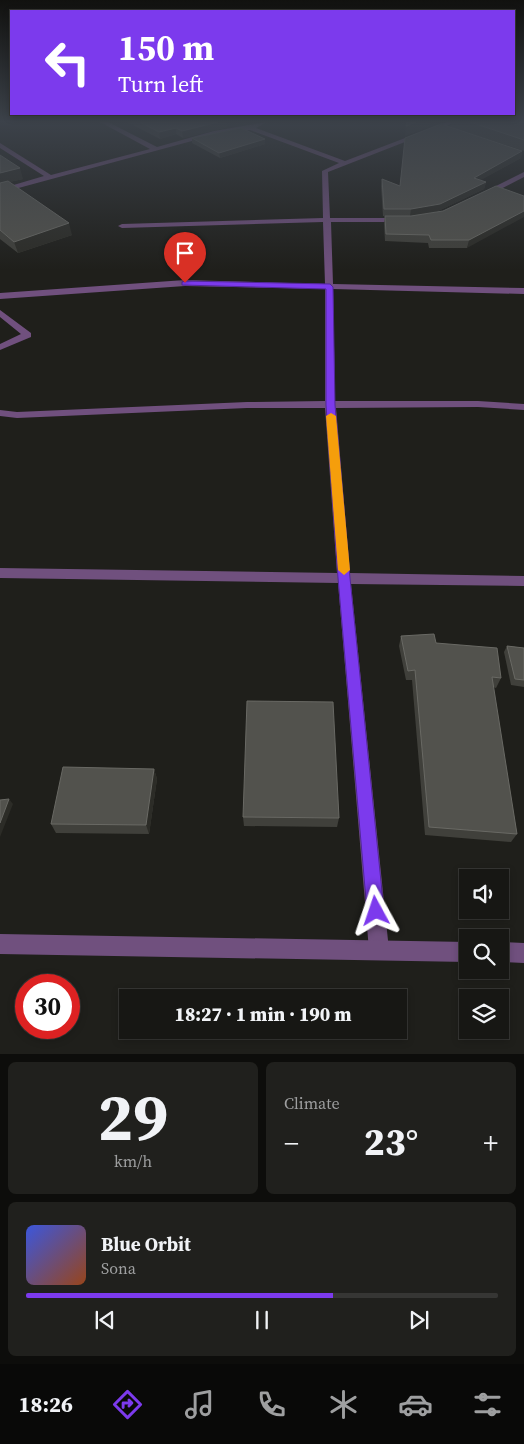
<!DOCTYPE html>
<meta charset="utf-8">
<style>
body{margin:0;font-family:"Source Serif 4",serif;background:#20201d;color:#f1f3f6;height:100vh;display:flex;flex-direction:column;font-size:19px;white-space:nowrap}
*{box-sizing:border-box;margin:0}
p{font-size:16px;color:#9e9fa0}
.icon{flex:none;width:28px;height:28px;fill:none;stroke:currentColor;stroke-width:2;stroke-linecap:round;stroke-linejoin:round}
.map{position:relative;height:1054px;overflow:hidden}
.sheet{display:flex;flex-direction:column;gap:8px;padding:8px;background:#0d0d0b;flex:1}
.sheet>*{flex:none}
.banner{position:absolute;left:10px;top:10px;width:505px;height:105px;border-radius:0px;box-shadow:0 2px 8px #0003,0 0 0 1px #363634;background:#7c3aed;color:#fff;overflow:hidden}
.buttons{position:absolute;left:459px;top:869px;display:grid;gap:10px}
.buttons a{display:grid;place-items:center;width:50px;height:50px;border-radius:0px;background:#171714;box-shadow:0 2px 8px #0003,0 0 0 1px #363634;font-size:25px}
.speed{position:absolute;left:15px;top:974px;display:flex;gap:10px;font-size:25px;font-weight:700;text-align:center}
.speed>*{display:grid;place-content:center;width:65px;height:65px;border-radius:50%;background:#171714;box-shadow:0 2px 8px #0003,0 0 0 1px #363634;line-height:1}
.speed .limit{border:8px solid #d22;background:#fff;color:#111}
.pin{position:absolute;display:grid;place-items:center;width:42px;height:42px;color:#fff;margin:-51px -21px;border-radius:50% 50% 50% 0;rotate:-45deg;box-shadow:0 0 5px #0007}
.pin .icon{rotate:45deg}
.me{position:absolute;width:55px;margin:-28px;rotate:355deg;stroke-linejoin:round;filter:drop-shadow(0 0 4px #0008)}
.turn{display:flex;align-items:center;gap:18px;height:105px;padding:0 25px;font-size:22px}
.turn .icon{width:65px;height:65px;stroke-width:2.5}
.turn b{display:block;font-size:35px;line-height:42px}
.big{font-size:38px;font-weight:800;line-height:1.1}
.sheet .widget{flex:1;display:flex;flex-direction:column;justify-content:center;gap:8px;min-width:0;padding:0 18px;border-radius:8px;background:#20201d}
.sheet .dial{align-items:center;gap:0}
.dial b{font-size:65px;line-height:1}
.song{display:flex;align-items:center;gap:15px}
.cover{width:60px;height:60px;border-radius:8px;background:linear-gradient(135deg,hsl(230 70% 55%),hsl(20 70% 35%))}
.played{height:5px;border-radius:2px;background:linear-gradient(90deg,#7c3aed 65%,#363634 65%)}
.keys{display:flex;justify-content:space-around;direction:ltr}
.heat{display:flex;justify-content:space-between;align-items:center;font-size:28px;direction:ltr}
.sheet .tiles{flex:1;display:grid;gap:8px;grid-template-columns:1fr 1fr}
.widget:last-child{grid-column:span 2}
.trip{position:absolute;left:119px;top:989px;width:288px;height:50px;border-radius:0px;background:#171714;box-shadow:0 2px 8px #0003,0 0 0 1px #363634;font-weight:800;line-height:50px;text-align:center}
.menu{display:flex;height:80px;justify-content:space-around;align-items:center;background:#090908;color:#9e9fa0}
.menu .icon{width:35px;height:35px}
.menu .current{color:#7c3aed}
.menu b{font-size:22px;color:#f1f3f6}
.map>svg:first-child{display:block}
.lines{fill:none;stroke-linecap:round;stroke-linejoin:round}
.minor{fill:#70507e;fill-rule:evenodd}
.tertiary{fill:#70507e;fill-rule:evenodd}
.wall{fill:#40403b}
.shaded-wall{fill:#2c2c27}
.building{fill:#52524d;stroke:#696964}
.route{fill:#7c3aed;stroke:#51269a}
.slow{fill:#f59e0b}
</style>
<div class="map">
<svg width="524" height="1054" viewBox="0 0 524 1054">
<rect width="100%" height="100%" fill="#1f1f1b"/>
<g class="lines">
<g class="minor">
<path d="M 100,122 L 108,122 L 157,147 L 214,131 L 267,122 L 256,128 L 345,161 L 447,122 L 456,122 L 328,172 L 330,218 L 402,218 L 406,220 L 402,222 L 331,222 L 333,284 L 524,288 L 524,294 L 333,289 L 335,401 L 478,401 L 524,404 L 524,410 L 478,407 L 336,408 L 350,573 L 524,576 L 524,586 L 351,584 L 389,950 L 386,957 L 379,960 L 372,957 L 369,950 L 338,583 L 0,578 L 0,568 L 337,573 L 325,408 L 247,408 L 17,418 L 0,416 L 0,410 L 17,412 L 247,402 L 325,401 L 325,289 L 185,286 L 0,299 L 0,293 L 185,280 L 325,284 L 323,222 L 122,228 L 118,226 L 122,224 L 323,218 L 322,171 L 339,163 L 250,130 L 214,135 L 0,193 L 0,189 L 44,176 L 0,148 L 0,143 L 51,175 L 150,149 Z"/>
<path d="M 524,172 L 524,177 L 487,196 L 480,194 Z"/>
<path d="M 0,310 L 31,333 L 31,337 L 0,350 L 0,344 L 21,334 L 0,317 Z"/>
</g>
<g class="tertiary">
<path d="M 0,934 L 468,942 L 468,962 L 0,954 Z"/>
<path d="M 500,942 L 524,943 L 524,963 L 500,962 Z"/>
</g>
</g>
<g class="wall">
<path d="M 127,122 L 227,122 L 227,127 L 183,138 L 176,134 L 160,139 Z"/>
<path d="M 451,122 L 524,122 L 524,151 L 450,127 Z"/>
<path d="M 192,138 L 265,144 L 220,158 L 192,143 Z"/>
<path d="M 522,151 L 521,158 L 480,180 L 486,182 L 484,189 L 438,211 L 410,216 L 383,216 L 381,186 L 382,179 L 400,186 Z"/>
<path d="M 0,155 L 23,179 L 9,182 L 72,235 L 18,253 L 0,239 Z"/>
<path d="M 496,186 L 467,248 L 429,248 L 428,243 L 385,241 L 384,224 L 385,216 L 411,216 L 443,211 Z"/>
<path d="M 401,636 L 436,643 L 501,678 L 496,688 L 493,687 L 517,834 L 511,842 L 425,835 L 412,680 L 406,680 L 399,646 Z"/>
<path d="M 507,646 L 524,648 L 524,687 L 511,685 L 504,652 Z"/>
<path d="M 154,769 L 157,779 L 149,834 L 56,833 L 51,824 Z"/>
<path d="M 243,817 L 339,818 L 337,827 L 244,826 Z"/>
</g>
<g class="shaded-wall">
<path d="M 218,122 L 227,122 L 227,127 L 183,138 L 182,131 Z"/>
<path d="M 416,122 L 430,122 L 429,127 L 405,136 L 406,126 Z"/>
<path d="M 176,128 L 176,134 L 160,139 L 159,132 Z"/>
<path d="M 265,139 L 265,144 L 220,158 L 219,153 Z"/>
<path d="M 522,151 L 521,158 L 472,185 L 474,178 Z"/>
<path d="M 20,168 L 23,179 L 2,184 L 0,187 L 0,173 Z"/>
<path d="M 486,182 L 484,189 L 438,211 L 410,216 L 411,209 Z"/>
<path d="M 524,211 L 524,217 L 467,248 L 469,240 Z"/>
<path d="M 69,223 L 72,235 L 18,253 L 14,242 Z"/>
<path d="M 154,769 L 157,779 L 149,834 L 146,825 Z"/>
<path d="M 9,799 L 13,804 L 0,837 L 0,823 Z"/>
</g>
<g class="building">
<path d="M 140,122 L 218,122 L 182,131 L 176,128 L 159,132 Z"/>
<path d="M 407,122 L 416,122 L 406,126 Z"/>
<path d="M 470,122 L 524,122 L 524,140 Z"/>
<path d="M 441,124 L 522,151 L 474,178 L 486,182 L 440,204 L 411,209 L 384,209 L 382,179 L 400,186 L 405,138 Z"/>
<path d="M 241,128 L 265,139 L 219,153 L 192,138 Z"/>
<path d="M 0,155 L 20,168 L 0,173 Z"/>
<path d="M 8,181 L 69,223 L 14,242 L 0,230 L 0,183 Z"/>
<path d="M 496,186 L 524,196 L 524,211 L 469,240 L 431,240 L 429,235 L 386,234 L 385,216 L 411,216 L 443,211 Z"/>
<path d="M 434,634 L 436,643 L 497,648 L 501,678 L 492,677 L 517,834 L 429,827 L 415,670 L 408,671 L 401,636 Z"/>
<path d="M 507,646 L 524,648 L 524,680 L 515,679 Z"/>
<path d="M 247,701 L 333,702 L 339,818 L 243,817 Z"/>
<path d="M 63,767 L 154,769 L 146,825 L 51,824 Z"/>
<path d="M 9,799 L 0,823 L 0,800 Z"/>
</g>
<linearGradient id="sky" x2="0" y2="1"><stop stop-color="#11110f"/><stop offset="0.45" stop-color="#3c424a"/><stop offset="1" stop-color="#3c424a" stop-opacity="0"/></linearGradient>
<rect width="524" height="270" fill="url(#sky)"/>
<path class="route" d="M 185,281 L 330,284 L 333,287 L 335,405 L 350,578 L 384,911 L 382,917 L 376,920 L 370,917 L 367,911 L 338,578 L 326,405 L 326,289 L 182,285 L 182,282 Z"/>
<path class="slow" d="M 331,413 L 336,416 L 350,570 L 344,575 L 338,570 L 326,416 Z"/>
</svg>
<div class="buttons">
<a><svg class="icon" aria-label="sound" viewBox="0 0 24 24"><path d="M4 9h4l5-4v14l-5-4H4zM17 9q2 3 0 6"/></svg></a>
<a><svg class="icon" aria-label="search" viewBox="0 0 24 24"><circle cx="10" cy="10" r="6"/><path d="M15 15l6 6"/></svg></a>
<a><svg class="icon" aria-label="layers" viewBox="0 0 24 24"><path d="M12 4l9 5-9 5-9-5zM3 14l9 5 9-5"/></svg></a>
</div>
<div class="speed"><div class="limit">30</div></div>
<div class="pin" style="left:185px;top:283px;background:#d93025"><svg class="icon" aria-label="arrive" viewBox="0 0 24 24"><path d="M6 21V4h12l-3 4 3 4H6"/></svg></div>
<svg class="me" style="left:376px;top:911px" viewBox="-20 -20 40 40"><path d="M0-17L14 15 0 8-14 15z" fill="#7c3aed" stroke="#fff" stroke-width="4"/></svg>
<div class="trip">18:27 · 1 min · 190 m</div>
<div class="banner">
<div class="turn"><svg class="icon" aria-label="left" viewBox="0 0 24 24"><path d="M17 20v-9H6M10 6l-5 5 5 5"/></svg><div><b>150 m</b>Turn left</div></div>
</div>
</div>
<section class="sheet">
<div class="tiles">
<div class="widget dial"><b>29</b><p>km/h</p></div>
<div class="widget"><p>Climate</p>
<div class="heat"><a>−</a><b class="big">23°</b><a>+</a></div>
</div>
<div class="widget">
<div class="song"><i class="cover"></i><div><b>Blue Orbit</b><p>Sona</p></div></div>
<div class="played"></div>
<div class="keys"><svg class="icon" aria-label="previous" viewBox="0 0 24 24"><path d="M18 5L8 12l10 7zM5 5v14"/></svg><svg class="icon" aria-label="pause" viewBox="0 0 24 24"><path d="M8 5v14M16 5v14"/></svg><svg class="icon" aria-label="next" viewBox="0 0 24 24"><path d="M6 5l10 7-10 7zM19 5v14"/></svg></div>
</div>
</div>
</section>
<nav class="menu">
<b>18:26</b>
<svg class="icon current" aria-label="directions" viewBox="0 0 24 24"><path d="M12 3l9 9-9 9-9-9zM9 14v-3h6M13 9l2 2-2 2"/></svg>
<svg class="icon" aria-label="music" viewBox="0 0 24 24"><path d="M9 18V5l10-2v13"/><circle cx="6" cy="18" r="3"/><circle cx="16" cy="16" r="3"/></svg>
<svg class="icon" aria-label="phone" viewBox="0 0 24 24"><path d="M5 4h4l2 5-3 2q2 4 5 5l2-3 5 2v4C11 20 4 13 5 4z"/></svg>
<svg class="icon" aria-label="climate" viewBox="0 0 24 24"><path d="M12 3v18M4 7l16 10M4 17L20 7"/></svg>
<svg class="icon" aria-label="car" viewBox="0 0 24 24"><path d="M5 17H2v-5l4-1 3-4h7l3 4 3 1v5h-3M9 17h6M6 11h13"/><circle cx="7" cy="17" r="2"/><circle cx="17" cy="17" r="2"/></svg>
<svg class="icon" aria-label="filters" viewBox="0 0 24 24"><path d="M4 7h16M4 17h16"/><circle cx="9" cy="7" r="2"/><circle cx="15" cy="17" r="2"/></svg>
</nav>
